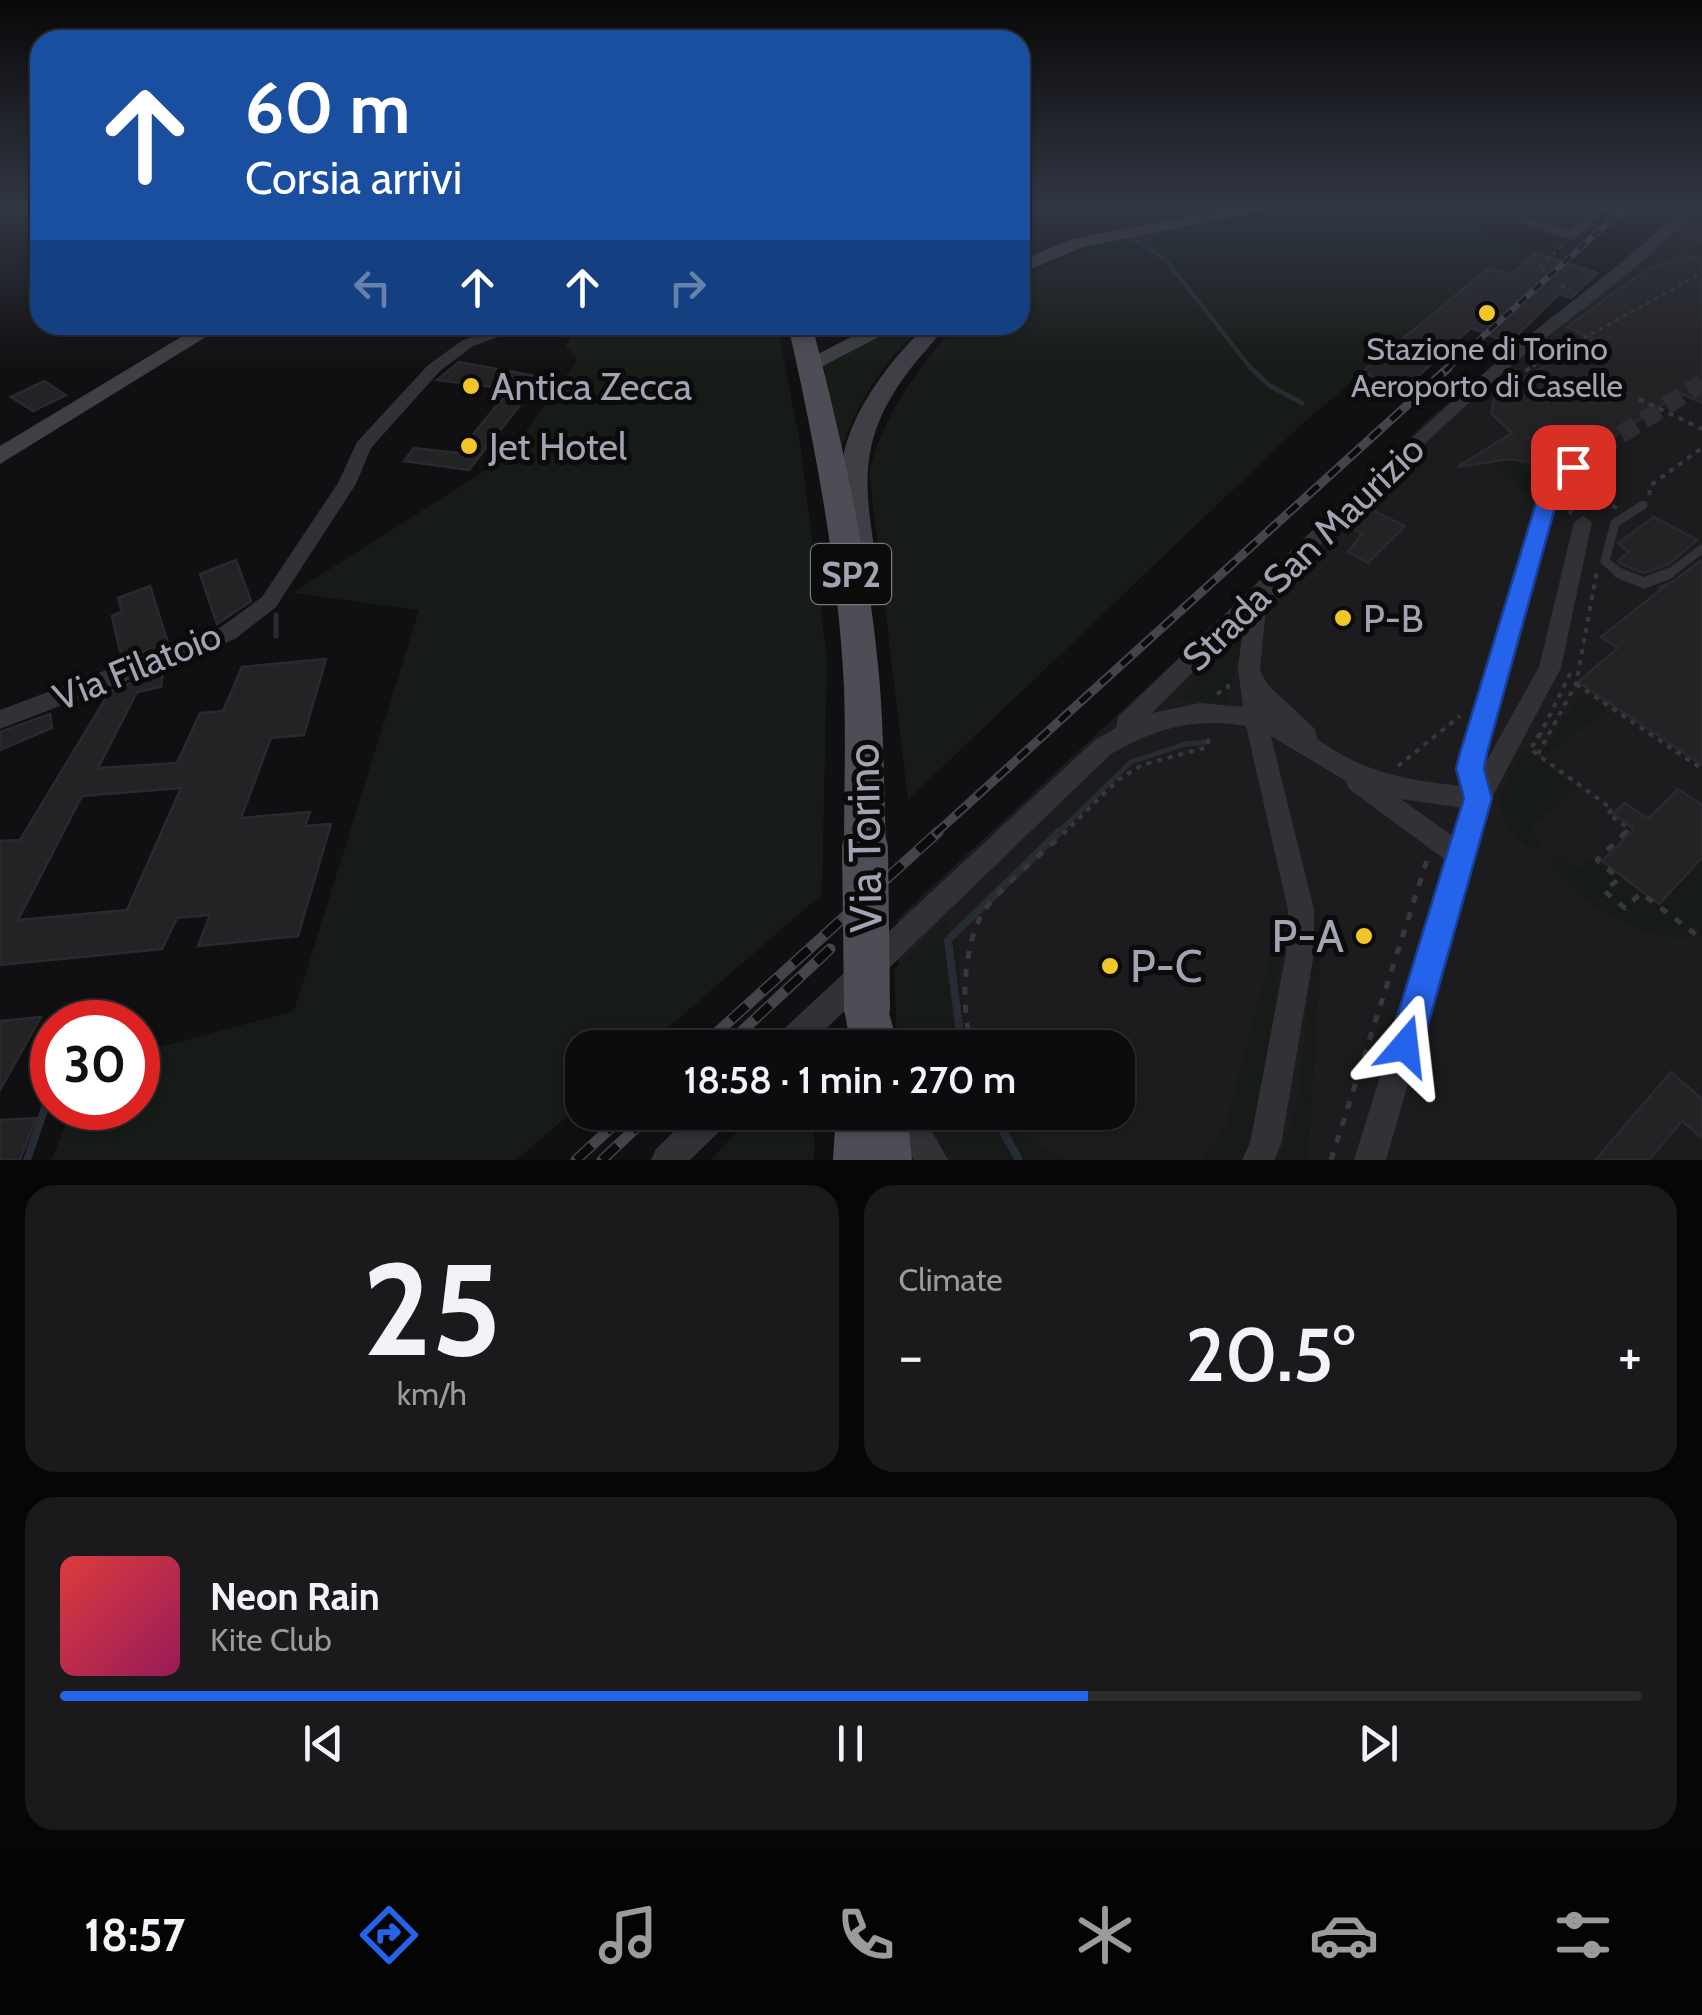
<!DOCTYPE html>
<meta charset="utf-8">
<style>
body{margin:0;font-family:Cabin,sans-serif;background:#1a191b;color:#f1f3f6;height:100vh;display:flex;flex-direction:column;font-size:38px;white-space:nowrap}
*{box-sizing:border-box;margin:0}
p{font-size:32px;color:#9a9b9d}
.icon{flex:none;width:55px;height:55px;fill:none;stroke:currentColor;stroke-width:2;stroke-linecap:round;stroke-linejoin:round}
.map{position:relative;height:1160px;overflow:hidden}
.sheet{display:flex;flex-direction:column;gap:25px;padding:25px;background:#070607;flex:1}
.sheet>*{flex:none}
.hud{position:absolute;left:30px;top:30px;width:1000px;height:305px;border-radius:30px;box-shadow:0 2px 8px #0004,0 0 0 2px #2c2b2e;background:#1a4fa0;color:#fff;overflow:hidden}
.speed{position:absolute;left:30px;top:1000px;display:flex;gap:20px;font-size:50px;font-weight:700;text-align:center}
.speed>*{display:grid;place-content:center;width:130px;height:130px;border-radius:50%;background:#0c0b0d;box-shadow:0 2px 8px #0004,0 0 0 2px #2c2b2e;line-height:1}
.speed .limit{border:15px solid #d22;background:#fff;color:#111}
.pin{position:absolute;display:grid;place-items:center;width:85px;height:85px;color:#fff;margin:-42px;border-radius:20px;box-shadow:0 5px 15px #0006}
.me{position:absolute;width:110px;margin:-55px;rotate:17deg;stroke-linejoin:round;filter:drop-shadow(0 0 8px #0008)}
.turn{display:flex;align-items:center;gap:35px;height:210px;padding:0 50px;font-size:45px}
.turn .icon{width:130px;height:130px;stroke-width:2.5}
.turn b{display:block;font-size:70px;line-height:85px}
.lanes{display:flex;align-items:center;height:95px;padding:0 50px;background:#0003;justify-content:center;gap:50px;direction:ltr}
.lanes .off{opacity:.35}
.big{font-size:75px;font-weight:600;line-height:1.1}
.sheet .tile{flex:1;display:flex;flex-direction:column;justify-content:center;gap:15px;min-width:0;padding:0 35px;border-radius:30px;background:#1a191b}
.sheet .dial{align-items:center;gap:0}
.dial b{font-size:130px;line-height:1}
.song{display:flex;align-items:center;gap:30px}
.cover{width:120px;height:120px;border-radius:15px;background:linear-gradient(135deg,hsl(0 70% 55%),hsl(330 70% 35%))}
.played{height:10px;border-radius:5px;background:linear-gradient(90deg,#2563eb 65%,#2c2b2e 65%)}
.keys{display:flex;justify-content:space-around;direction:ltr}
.heat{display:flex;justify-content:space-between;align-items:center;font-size:55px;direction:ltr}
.sheet .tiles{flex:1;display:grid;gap:25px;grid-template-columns:1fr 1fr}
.tile:last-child{grid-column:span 2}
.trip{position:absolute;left:565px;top:1030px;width:570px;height:100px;border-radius:30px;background:#0c0b0d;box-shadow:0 2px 8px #0004,0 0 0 2px #2c2b2e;font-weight:600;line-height:100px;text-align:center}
.dock{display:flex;height:160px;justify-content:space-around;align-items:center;background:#050405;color:#9a9b9d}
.dock .icon{width:70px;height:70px}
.dock .on{color:#2563eb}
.dock b{font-size:45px;color:#f1f3f6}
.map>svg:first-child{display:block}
.built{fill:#1c1c1e}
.green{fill:#161b17}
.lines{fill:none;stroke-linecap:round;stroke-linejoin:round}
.stream-far2{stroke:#262c34;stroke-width:4}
.stream-far1{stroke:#262c34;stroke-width:5}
.stream{stroke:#262c34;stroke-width:8}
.building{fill:#232225;stroke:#2a292d;stroke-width:2.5;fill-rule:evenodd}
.street-tunnel{stroke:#2d2d31;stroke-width:18;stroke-dasharray:18 9;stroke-linecap:butt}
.path-far2{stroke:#37373d;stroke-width:2.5;stroke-dasharray:4 5;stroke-linecap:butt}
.path-far1{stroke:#37373d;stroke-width:4;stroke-dasharray:5 6;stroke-linecap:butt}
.path{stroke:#37373d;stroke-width:5;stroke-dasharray:8 10;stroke-linecap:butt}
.lane-far1{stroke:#313136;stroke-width:9}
.lane{stroke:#313136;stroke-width:11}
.street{fill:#313136;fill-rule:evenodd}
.secondary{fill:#3f3f46;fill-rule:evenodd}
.primary{fill:#4d4d55;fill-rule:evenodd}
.rail-far2-casing{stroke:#44444b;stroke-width:6}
.rail-far1-casing{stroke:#44444b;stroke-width:9}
.rail-casing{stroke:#44444b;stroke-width:11}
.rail-far2{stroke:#0b0b0c;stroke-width:4;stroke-dasharray:10;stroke-linecap:butt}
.rail-far1{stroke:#0b0b0c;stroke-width:5;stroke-dasharray:14;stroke-linecap:butt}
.rail{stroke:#0b0b0c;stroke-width:8;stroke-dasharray:21;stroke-linecap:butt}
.primary-bridge{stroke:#4d4d55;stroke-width:46}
.route{fill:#2563eb;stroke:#184099;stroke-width:2.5}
.poi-dot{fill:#f1c628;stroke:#0b0b0c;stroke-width:4}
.labels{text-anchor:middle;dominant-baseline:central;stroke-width:10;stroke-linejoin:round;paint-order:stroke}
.far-poi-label{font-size:32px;fill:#a1a4b2;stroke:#0b0b0c}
.shield{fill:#0b0b0c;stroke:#747680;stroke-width:2.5}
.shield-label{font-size:35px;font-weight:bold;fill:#a1a4b2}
.poi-label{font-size:38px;fill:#a1a4b2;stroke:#0b0b0c;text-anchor:start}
.street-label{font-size:38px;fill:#a1a4b2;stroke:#0b0b0c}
.near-street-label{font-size:45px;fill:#a1a4b2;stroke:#0b0b0c}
.near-poi-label{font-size:45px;fill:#a1a4b2;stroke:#0b0b0c;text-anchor:end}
</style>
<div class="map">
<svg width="1702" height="1160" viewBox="0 0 1702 1160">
<rect width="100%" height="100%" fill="#100f11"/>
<path class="built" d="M 1679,208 L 1702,208 L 1702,1160 L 908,1160 L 906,1113 L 1118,1112 L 1118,1048 L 903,1047 L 897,919 L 1276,568 L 1431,417 L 1643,247 Z"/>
<g class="green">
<path d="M 1301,208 L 1503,208 L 1477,233 L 1547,256 L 1535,267 L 1524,263 L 1510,275 L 1488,268 L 1302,424 L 908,800 L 869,473 C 883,415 917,368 957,325 L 1020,325 L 1020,278 L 1084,249 L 1142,235 Z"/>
<path d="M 577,325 L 777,325 L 800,443 L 827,658 L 822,894 L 646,1047 L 582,1048 L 582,1103 L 517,1160 L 51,1160 L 73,1108 L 138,1108 L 138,1053 L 294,1011 L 419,610 L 292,593 L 508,456 L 577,360 L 566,346 Z"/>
<path d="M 905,325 L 923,325 C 883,360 857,405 839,454 L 820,366 Z"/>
<path d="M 1514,460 C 1532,469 1542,482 1533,501 L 1490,461 Z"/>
<path d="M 1238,640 L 1243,642 L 1242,664 L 1236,663 L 1227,703 L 1177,698 Z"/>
<path d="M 1582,693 L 1607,710 L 1549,753 L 1544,749 Z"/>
<path d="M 1524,748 L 1577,788 L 1529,828 L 1544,844 L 1531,850 C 1485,816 1499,788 1524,748 Z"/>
<path d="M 1559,853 L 1579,869 L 1589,860 L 1602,861 L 1659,903 L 1702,858 L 1702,936 C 1644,947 1584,905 1547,863 Z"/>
<path d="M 1319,901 L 1320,971 L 1308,1160 L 1280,1160 L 1297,1106 Z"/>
<path d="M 945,920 L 958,942 L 960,990 L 970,1047 L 897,1047 L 894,970 Z"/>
<path d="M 1273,922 L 1284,929 L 1263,1098 L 1243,1160 L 1200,1160 L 1225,1128 L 1267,969 Z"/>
<path d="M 756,1112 L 815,1113 L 814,1160 L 710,1160 Z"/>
<path d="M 920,1113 L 1003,1113 L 1032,1141 L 1065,1160 L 954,1160 L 925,1128 Z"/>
</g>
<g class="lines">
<g class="stream-far2">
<path d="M 1112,208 L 1122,221"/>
<path d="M 1134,239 L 1166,260 L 1253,371"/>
</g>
<g class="stream-far1">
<path d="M 1251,368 L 1270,386 L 1302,403"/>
<path d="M 276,615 L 276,636"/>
<path d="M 1057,834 L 1131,762 L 1185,744 L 1206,742"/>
</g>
<g class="stream">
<path d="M 962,1048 L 948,940 L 1059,832"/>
<path d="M 992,1112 L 1018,1158"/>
<path d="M 27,1160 L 51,1090"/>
</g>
</g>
<g class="building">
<path d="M 1536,253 L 1597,273 L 1571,298 L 1559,294 L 1509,343 L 1471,328 L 1403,390 L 1362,372 L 1489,268 L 1510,275 Z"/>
<path d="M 1684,255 L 1702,260 L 1702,403 L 1680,393 L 1604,443 L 1596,441 L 1589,445 L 1581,441 L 1563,450 L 1551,448 L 1537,463 L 1509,459 L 1457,467 L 1512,433 L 1491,413 L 1495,394 L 1593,339 L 1567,327 L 1644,271 Z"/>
<path d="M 459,362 L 542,377 L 469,470 L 404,461 L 414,448 L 458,453 L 510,389 L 437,380 Z"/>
<path d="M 44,381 L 66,395 L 33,411 L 11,397 Z"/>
<path d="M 1368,508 L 1405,526 L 1368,563 L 1348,552 L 1362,534 L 1348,527 Z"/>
<path d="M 1654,517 L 1697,540 L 1669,564 L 1644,573 L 1621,564 L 1618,561 L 1629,552 L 1618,543 Z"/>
<path d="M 236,560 L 251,601 L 217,624 L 200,574 Z"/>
<path d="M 1700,561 L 1702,562 L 1702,765 L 1578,682 L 1618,648 L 1601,637 L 1663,588 L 1660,587 L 1674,581 Z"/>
<path d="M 150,586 L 168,643 L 122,660 L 112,616 L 122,612 L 118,598 Z"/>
<path d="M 326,659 L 304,735 L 271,738 L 241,818 L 310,812 L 305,826 L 331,824 L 298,936 L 198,946 L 210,915 L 177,918 L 162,949 L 0,965 L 0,841 L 20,840 L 110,691 L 163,671 L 161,687 L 137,692 L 98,768 L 177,763 L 200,713 L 223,711 L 242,667 ZM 181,788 L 127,910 L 18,920 L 82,796 Z"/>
<path d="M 50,714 L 52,728 L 0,750 L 0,732 Z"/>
<path d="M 1678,789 L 1702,805 L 1702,858 L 1659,904 L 1602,861 L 1634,829 L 1613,814 L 1625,803 L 1648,819 Z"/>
<path d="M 41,1017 L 0,1090 L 0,1021 Z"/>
<path d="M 1671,1072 L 1702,1099 L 1702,1138 L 1682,1121 L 1649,1160 L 1595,1160 Z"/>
<path d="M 36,1118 L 20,1160 L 0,1160 L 0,1120 Z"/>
</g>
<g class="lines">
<path class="street-tunnel" d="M 1598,449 L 1702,383"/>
<g class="path-far2">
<path d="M 1648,208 L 1641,214 L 1651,226"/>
<path d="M 1686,234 L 1702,225"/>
<path d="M 1691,236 L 1702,240"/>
<path d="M 1545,270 L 1538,268 L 1562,246"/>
<path d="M 1561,286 L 1572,289"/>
<path d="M 1543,350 L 1555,354 L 1702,273"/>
<path d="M 1525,371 L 1555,354"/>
</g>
<g class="path-far1">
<path d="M 1516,376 L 1530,368"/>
<path d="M 1639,399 L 1702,429"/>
<path d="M 1649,495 L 1651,485 L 1702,448"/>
<path d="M 1570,514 L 1573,500 C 1590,496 1602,501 1617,508"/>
<path d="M 1576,684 L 1702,769"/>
<path d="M 1217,694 L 1228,687 L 1229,680"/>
<path d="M 1536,735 L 1539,737 L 1530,749 L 1612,809 L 1608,814 L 1629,829 L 1624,834"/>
<path d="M 1539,737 L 1571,672"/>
<path d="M 1538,754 L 1576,684 L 1597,571"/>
<path d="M 1398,766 L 1460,716"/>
<path d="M 1063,834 L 1118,780 L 1142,765 L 1207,747 L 1210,733"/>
</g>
<g class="path">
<path d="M 1626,832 L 1597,860 L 1619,879 L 1604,891 L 1625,908 L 1641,893 L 1702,939"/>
<path d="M 973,1048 C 960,1011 963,951 981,916 C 990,896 1046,850 1065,832"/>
<path d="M 1331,1160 L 1427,860"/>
</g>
<g class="lane-far1">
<path d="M 1623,576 L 1605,561 L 1615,523 L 1643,505"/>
<path d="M 1666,576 L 1702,549"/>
</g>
<path class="lane" d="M 1619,573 L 1644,583 L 1670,573"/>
<g class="street">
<path d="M 1595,208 L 1608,208 L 1572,240 L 1516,221 L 1522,217 L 1570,231 Z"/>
<path d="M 1683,208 L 1696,208 C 1647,266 1581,308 1523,356 C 1436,429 1355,511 1273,591 L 1275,594 L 1266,609 L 1260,671 L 1268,685 L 1315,729 L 1317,739 C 1365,773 1405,780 1463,786 L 1458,769 L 1462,753 L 1537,503 L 1567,463 L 1598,444 L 1607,449 L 1579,471 L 1555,504 L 1482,769 L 1539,667 L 1574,522 L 1583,516 L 1592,522 L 1561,668 L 1490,801 L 1386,1160 L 1354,1160 L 1447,861 L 1349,789 L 1346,781 L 1271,736 L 1314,910 L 1314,953 L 1281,1145 L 1274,1160 L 1242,1160 L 1250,1143 L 1286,953 L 1288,910 L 1246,726 C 1195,717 1156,728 1111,754 L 806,1048 L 769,1048 L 774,1038 L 1095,740 L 1116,728 L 1118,717 C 1238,601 1358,484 1484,373 C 1549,316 1621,268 1683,208 ZM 1244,620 L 1238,668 L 1243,707 L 1200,703 L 1152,713 ZM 1401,799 L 1463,808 L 1454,837 Z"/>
<path d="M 510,325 L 532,325 L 473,346 L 440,371 L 371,448 L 356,484 L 276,607 L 235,639 L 0,729 L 0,710 L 221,627 L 262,597 L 338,483 L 357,442 L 428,365 L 463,340 Z"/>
<path d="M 694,1112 L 732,1112 L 728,1123 L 690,1160 L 651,1160 L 656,1149 Z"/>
<path d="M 888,1112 L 921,1112 L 948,1160 L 914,1160 Z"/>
</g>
<g class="secondary">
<path d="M 1230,208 L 1263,208 L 1254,213 L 1083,247 L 1020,274 L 1020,261 L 1072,239 Z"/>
<path d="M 201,325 L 225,325 L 0,464 L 0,446 Z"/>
<path d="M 875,325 L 902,325 L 817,369 L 801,369 L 798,364 Z"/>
<path d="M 926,325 L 947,325 C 933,343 916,360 903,379 C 853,449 867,499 879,578 L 875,585 L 855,585 L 851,578 C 847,547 840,517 840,486 C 840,422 884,368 926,325 Z"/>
</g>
<g class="primary">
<path d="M 788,325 L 812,325 C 843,444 870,564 880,687 C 884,740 884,794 886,848 L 880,861 L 865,867 L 850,861 L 844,848 C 844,794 846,741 844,687 C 838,565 815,444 788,325 Z"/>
<path d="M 867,985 L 883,992 L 899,1048 L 851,1048 L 844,1008 L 851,992 Z"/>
<path d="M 836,1112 L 907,1112 L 912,1160 L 833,1160 Z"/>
</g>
<defs>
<path id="rail-far2" d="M 1445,371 L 1624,208"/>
<path id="rail-far1" d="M 935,834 L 1448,368"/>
<g id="rail">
<path d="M 700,1048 L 938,832"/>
<path d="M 724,1048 L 830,949"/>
<path d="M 576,1160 L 628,1112"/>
<path d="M 602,1160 L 653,1112"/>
</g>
</defs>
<use href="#rail-far2" class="rail-far2-casing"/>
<use href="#rail-far1" class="rail-far1-casing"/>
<use href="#rail" class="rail-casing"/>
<use href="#rail-far2" class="rail-far2"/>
<use href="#rail-far1" class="rail-far1"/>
<use href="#rail" class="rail"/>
<path class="primary-bridge" d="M 865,848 L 867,1008"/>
</g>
<linearGradient id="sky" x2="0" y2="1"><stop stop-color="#090809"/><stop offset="0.56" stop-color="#313743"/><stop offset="1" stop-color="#313743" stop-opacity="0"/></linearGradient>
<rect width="1702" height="370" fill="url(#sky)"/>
<path class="route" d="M 1573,461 L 1583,467 L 1556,504 L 1487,753 L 1484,769 L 1492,798 L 1422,1046 L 1417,1058 L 1405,1063 L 1393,1058 L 1388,1046 L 1464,798 L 1456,769 L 1460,753 L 1536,503 L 1566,463 Z"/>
<g class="poi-dot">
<circle cx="1487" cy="313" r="10"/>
<circle cx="471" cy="386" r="10"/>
<circle cx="469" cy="446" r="10"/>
<circle cx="1343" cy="618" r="10"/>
<circle cx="1364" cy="936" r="10"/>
<circle cx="1110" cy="966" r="10"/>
</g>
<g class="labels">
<g class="far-poi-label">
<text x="1487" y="348">Stazione di Torino<tspan x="1487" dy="37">Aeroporto di Caselle</tspan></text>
</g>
<rect class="shield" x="811" y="544" width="80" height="60" rx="8"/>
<g class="shield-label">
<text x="851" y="574">SP2</text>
</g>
<g class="poi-label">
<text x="491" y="386">Antica Zecca</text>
<text x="489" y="446">Jet Hotel</text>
<text x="1363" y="618">P-B</text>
</g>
<g class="street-label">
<text transform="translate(1303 553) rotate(-44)">Strada San Maurizio</text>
<text transform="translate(137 666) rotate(-22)">Via Filatoio</text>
</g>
<g class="near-street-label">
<text transform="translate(864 838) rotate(-91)">Via Torino</text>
</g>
<g class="near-poi-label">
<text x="1344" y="936">P-A</text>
<text x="1130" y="966" text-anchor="start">P-C</text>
</g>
</g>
</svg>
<div class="speed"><div class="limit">30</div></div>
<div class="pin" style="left:1573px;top:467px;background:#d93025"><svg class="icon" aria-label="arrive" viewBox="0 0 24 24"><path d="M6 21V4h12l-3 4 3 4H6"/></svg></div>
<svg class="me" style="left:1405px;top:1046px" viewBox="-20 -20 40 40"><path d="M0-17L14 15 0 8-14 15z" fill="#2563eb" stroke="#fff" stroke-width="4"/></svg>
<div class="trip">18:58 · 1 min · 270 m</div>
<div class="hud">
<div class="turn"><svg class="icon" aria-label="ahead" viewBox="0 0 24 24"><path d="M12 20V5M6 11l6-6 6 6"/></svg><div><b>60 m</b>Corsia arrivi</div></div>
<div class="lanes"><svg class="icon off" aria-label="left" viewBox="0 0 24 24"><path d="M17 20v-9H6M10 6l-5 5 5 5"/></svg><svg class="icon" aria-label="ahead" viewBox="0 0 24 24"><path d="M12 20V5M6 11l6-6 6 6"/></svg><svg class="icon" aria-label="ahead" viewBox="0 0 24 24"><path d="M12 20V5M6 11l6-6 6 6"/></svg><svg class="icon off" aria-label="right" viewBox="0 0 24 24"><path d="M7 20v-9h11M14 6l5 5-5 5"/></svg></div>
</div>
</div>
<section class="sheet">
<div class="tiles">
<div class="tile dial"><b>25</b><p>km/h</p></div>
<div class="tile"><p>Climate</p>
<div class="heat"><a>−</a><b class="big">20.5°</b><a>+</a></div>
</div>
<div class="tile">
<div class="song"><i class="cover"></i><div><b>Neon Rain</b><p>Kite Club</p></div></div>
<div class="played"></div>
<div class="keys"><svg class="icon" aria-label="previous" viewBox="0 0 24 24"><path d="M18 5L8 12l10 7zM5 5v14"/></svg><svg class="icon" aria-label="pause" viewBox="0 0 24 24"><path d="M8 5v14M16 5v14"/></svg><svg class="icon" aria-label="next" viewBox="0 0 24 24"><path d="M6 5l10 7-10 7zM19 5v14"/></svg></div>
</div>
</div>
</section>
<nav class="dock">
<b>18:57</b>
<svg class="icon on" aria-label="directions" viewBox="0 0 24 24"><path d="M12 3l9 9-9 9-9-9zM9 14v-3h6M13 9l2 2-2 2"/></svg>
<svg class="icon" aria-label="music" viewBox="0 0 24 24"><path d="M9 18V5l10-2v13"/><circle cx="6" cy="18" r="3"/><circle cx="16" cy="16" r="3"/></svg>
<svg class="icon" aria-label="phone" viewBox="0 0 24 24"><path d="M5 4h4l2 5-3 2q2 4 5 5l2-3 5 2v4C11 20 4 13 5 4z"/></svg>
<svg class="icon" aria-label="climate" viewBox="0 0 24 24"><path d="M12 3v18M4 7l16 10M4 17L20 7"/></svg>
<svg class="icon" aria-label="car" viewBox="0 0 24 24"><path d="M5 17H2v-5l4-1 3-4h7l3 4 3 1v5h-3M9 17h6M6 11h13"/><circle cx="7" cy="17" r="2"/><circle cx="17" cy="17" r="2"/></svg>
<svg class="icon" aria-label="filters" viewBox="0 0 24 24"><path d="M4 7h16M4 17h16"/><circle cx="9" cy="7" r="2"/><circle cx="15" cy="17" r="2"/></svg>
</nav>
